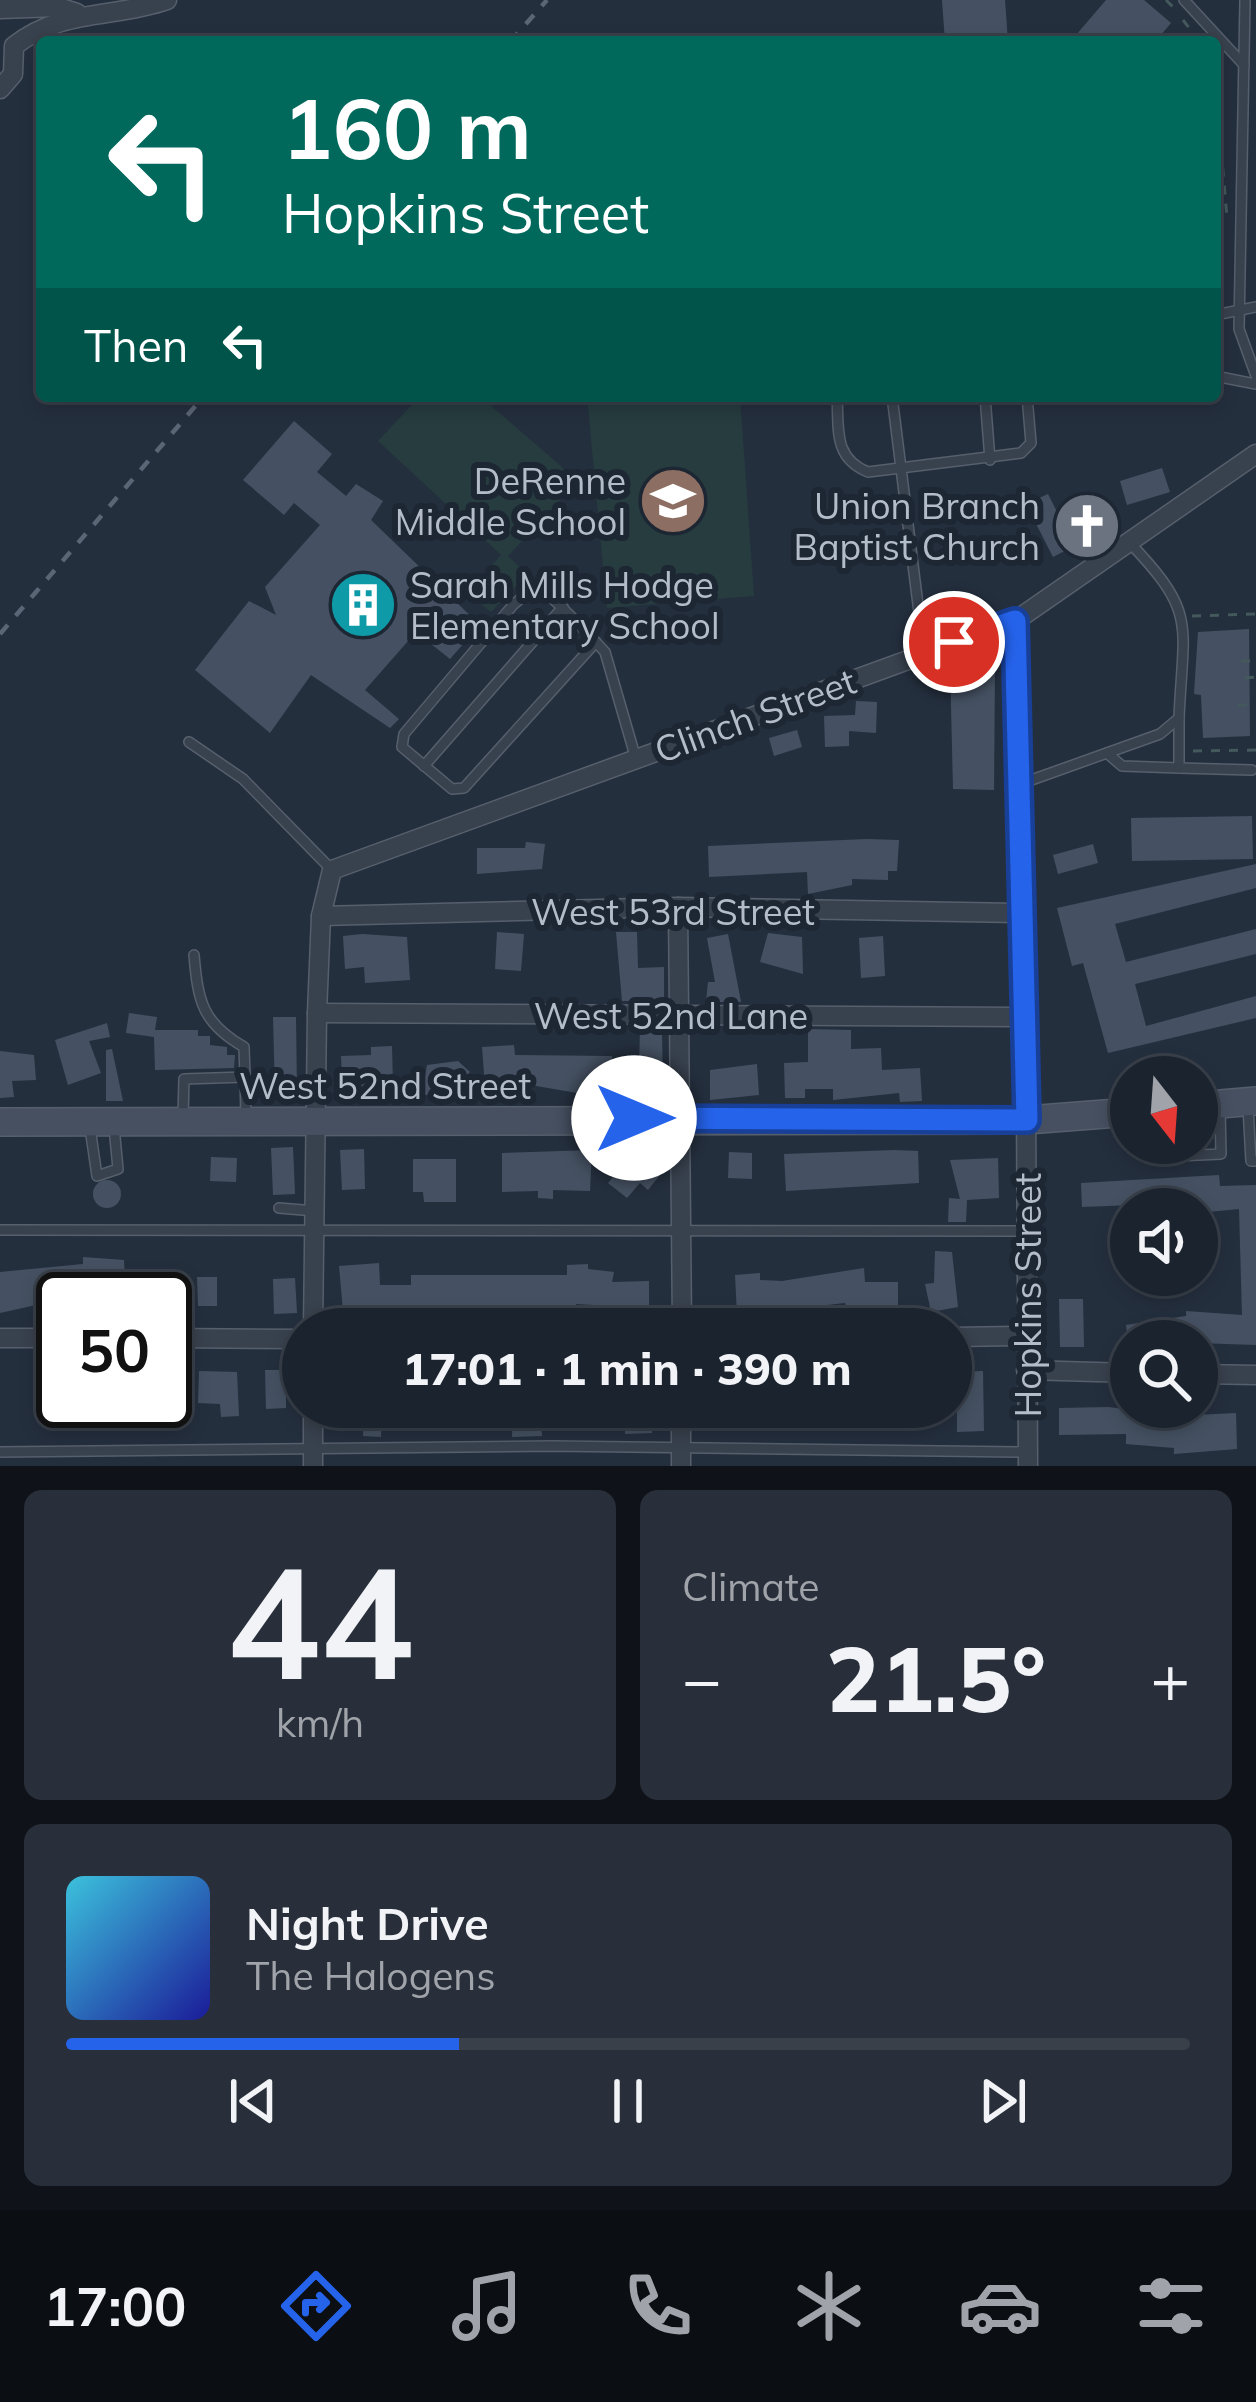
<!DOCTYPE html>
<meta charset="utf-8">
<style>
body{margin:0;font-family:Mulish,sans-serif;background:#282f3a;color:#f1f3f6;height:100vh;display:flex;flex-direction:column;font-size:45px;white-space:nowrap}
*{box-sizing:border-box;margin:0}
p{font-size:39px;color:#a0a4aa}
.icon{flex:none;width:66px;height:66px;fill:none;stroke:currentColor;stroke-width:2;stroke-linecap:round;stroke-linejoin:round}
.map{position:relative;height:1466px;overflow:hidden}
.side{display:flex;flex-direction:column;gap:24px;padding:24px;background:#0f1319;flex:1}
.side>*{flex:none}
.top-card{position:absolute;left:36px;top:36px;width:1185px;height:366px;border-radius:12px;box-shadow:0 6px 18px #0003,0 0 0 3px #39404a;background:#00695c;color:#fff;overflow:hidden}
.needle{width:78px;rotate:163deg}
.buttons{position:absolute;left:1110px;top:1056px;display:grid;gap:24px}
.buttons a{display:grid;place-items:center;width:108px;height:108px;border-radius:50%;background:#1b232e;box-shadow:0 6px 18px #0003,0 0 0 3px #39404a;font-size:60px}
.speed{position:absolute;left:36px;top:1272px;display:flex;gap:24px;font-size:60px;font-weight:700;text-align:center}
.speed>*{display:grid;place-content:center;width:156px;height:156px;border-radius:50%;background:#1b232e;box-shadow:0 6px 18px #0003,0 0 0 3px #39404a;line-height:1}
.speed .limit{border:6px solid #111;border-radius:18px;background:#fff;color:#111}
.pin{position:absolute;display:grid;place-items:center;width:102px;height:102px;color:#fff;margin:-51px;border:6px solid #fff;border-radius:50%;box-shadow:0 3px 12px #0007}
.me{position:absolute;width:132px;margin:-66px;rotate:90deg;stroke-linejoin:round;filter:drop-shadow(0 0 9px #0008)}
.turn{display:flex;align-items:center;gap:42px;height:252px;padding:0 48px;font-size:54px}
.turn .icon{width:156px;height:156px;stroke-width:2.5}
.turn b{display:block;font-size:84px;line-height:102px}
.then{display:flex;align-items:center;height:114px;padding:0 48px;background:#0003;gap:24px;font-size:45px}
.big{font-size:90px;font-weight:800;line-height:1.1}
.side .widget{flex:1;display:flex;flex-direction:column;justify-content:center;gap:18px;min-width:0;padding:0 42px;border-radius:18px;background:#282f3a}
.side .dial{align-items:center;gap:0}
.dial b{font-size:156px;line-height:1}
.song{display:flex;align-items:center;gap:36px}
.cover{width:144px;height:144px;border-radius:18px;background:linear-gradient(135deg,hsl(190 70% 55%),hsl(240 70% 35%))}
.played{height:12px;border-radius:6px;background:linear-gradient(90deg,#2563eb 35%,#39404a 35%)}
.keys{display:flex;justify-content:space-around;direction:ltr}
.heat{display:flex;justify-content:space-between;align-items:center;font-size:66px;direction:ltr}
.side .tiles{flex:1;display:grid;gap:24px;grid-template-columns:1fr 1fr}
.widget:last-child{grid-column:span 2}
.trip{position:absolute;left:282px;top:1308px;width:690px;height:120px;border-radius:60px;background:#1b232e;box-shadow:0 6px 18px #0003,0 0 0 3px #39404a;font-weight:800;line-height:120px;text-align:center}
.menu{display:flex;height:192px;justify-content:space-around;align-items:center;background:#0b0e12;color:#a0a4aa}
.menu .icon{width:84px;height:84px}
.menu .on{color:#2563eb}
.menu b{font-size:54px;color:#f1f3f6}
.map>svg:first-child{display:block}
.green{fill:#263c3f}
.building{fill:#455162}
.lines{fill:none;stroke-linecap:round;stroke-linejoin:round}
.lane-casing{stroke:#565f6c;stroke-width:12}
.street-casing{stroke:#565f6c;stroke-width:21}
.secondary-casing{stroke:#565f6c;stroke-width:30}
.path{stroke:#44595c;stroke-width:3;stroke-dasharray:9 9;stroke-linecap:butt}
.lane{stroke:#38414e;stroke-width:9}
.street{stroke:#38414e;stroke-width:18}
.secondary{stroke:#465061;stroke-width:27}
.rail{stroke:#5a6575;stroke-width:4.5;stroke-dasharray:12 12;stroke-linecap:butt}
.route-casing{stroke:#184099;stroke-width:30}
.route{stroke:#2563eb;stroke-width:21}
.labels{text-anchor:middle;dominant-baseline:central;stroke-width:12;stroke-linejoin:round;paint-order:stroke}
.poi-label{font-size:36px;fill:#b4bcc9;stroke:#1d2633;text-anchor:end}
.street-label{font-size:36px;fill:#b4bcc9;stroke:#1d2633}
</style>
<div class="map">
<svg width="1256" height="1466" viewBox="0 0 1256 1466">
<rect width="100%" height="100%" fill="#242f3e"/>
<g class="green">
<path d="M 420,396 L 480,396 L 562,467 L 573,486 L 508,556 L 523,570 L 522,580 L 491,612 L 467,593 L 501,555 L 378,441 Z"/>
<path d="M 587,396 L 740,396 L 754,596 L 607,608 Z"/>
</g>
<g class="building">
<path d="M 942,0 L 1005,0 L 1008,42 L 945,42 Z"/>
<path d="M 1106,0 L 1144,0 L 1171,23 L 1155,42 L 1070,42 Z"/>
<path d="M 294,421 L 332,454 L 317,472 L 346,496 L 356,484 L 383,501 L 371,520 L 480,625 L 450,659 L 416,632 L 365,690 L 399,719 L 390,728 L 311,675 L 270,733 L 195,670 L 249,601 L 276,615 L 265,587 L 320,525 L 294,503 L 284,515 L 243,480 Z"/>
<path d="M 1162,468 L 1170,492 L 1127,505 L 1120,481 Z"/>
<path d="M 1048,494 L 1074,546 L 1053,557 L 1026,504 Z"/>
<path d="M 1249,629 L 1250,736 L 1203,738 L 1201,695 L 1194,694 L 1198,632 Z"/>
<path d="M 995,662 L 994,790 L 953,789 L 950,663 Z"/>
<path d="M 856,701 L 877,702 L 876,733 L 849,731 L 849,746 L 825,747 L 824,716 L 855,715 Z"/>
<path d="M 797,730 L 802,747 L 774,756 L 769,738 Z"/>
<path d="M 1252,816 L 1253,859 L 1132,861 L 1131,818 Z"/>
<path d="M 867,839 L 899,840 L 897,871 L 888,871 L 888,880 L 852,879 L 852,885 L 808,894 L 807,872 L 709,877 L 708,846 Z"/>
<path d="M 526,842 L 545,844 L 542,869 L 477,874 L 477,848 L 525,848 Z"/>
<path d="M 1093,844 L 1098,863 L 1058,874 L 1053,855 Z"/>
<path d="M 1256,864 L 1256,888 L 1115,924 L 1126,962 L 1256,929 L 1256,954 L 1135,984 L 1146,1026 L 1256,996 L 1256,1018 L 1108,1053 L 1083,963 L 1072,966 L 1057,908 Z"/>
<path d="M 497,932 L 524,934 L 521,971 L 495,969 Z"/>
<path d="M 616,932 L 637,932 L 638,968 L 664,967 L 664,1001 L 622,1001 Z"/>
<path d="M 768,933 L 802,937 L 803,974 L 760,962 Z"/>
<path d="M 362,934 L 407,937 L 410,980 L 365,983 L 364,967 L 345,969 L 343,936 Z"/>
<path d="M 728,934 L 741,1002 L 706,1002 L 708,982 L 715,982 L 707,938 Z"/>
<path d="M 883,936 L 885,976 L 861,978 L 859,938 Z"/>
<path d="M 129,1013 L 157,1017 L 155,1030 L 198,1030 L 198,1036 L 210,1036 L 210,1045 L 227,1047 L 227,1055 L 235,1055 L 234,1068 L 155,1070 L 154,1037 L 126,1033 Z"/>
<path d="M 273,1017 L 296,1017 L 297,1094 L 275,1094 Z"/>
<path d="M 107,1023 L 110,1037 L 89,1041 L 101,1073 L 68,1085 L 55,1040 Z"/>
<path d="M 640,1028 L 662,1028 L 663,1092 L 594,1096 L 525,1084 L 485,1086 L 482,1047 L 514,1045 L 515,1055 L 612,1056 L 613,1069 L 639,1067 Z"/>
<path d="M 808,1029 L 851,1030 L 851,1049 L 881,1048 L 882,1070 L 920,1068 L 922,1101 L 900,1102 L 899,1093 L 833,1100 L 833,1089 L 805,1089 L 805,1098 L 785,1098 L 784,1063 L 808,1062 Z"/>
<path d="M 392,1046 L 393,1085 L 363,1086 L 364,1094 L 343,1095 L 341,1056 L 371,1055 L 371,1047 Z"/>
<path d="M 112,1049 L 123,1101 L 106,1101 L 106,1050 Z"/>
<path d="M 0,1051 L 34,1055 L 36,1080 L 12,1081 L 14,1097 L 0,1098 Z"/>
<path d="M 458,1061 L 470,1072 L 443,1099 L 422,1094 L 427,1065 Z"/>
<path d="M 757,1064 L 759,1095 L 710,1100 L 710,1070 Z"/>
<path d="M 293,1147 L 295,1194 L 273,1195 L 271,1148 Z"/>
<path d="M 364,1149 L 365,1189 L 342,1190 L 340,1150 Z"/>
<path d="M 592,1150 L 590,1191 L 553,1190 L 553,1199 L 538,1198 L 538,1191 L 502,1192 L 502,1153 Z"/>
<path d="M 894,1150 L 918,1151 L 919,1183 L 786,1191 L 784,1154 Z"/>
<path d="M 729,1152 L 752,1153 L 752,1179 L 728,1178 Z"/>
<path d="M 646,1155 L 664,1170 L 648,1190 L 640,1183 L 627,1198 L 608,1183 L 628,1158 L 637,1165 Z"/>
<path d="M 211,1157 L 237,1158 L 236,1182 L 210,1181 Z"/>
<path d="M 998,1158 L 999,1198 L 967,1200 L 966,1222 L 948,1222 L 949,1198 L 960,1199 L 950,1160 Z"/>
<path d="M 413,1159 L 456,1159 L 456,1202 L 424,1202 L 423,1192 L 413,1192 Z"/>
<path d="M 1219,1175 L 1220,1186 L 1256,1185 L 1256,1345 L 1197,1343 L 1184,1337 L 1128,1341 L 1126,1325 L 1186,1316 L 1186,1311 L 1242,1315 L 1239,1209 L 1197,1213 L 1160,1209 L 1159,1204 L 1082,1207 L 1081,1183 Z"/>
<circle cx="107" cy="1194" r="14"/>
<path d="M 935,1251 L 952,1252 L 958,1307 L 931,1312 L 925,1284 L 934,1283 Z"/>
<path d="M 83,1257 L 124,1260 L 125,1280 L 147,1279 L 148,1299 L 63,1299 L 0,1313 L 0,1272 L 83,1264 Z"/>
<path d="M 379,1263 L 380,1285 L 411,1285 L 411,1275 L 567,1275 L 567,1265 L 588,1264 L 588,1269 L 614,1272 L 612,1282 L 649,1281 L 649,1308 L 576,1304 L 576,1312 L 420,1315 L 389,1315 L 389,1308 L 343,1311 L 339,1266 Z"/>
<path d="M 864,1268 L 865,1282 L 898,1282 L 898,1310 L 846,1308 L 845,1303 L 737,1315 L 735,1275 L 760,1273 L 760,1280 L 782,1281 Z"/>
<path d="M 197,1277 L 217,1277 L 217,1306 L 198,1306 Z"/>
<path d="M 295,1278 L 297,1313 L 274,1314 L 273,1279 Z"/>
<path d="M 1059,1299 L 1083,1299 L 1084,1347 L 1060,1347 Z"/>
<path d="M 33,1369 L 63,1370 L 63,1409 L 33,1409 Z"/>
<path d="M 265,1370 L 286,1370 L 286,1408 L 266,1409 Z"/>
<path d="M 199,1371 L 237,1372 L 239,1416 L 221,1417 L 220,1404 L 198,1403 Z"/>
<path d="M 983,1371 L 984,1431 L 957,1432 L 957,1372 Z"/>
<path d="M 364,1407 L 382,1407 L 381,1437 L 363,1436 Z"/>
<path d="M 513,1407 L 540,1407 L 542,1436 L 512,1437 Z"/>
<path d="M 832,1407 L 872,1407 L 873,1422 L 833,1423 Z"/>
<path d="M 1109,1407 L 1174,1416 L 1236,1413 L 1237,1449 L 1174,1454 L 1174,1448 L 1126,1444 L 1126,1434 L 1059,1435 L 1059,1408 Z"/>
<path d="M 652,1416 L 652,1433 L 625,1434 L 625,1417 Z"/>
</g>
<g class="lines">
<defs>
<g id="lane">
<path d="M 1184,0 L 1244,65"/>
<path d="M 1245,0 L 1239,329 L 1256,376"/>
<path d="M 1215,315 L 1256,307"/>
<path d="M 1215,376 L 1256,384"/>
<path d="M 837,396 C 839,429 833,458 868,472 L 1021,453 L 1031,443 L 1027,396"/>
<path d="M 892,396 L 924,653"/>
<path d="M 985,396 L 990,460"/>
<path d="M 596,642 L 464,788 L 452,789 L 402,747 L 404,734 L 513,605 L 537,585 C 561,605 583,628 605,652 L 636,759"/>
<path d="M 189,742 L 243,779 L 332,870"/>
<path d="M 1107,753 L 1122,766 L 1179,768 L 1179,718"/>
<path d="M 424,766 L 563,607"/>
<path d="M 1179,768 L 1252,770"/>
<path d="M 1023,783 L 1160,734 L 1179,718 C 1183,623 1198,614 1129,542"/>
<path d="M 194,955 C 198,1001 202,1023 244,1047 L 245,1077"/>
<path d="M 1248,1107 L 1251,1161 L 1256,1161"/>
<path d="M 183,1117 L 184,1079 L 245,1077 L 246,1116"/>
<path d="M 90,1128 L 97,1176 L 118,1169 L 114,1127"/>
<path d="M 1176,1143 L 1177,1156 L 1221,1154 L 1220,1109"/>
<path d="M 279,1208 L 315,1211"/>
<path d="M 0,1230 L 1025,1231"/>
<path d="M 0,1452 L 552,1446 L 1027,1452"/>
</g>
<g id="street">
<path d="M 0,9 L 58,7 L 77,13"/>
<path d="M 0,89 L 13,74 L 14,46 C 62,8 113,19 167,0"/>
<path d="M 1015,621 L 1025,913 L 1028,1466"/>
<path d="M 678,907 L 682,1329"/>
<path d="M 321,916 L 678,907 L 1025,913"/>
<path d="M 317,1013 L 1026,1017"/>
<path d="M 313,1329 L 317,1013 L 321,916 L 332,870 L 1015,621 L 1256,454"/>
<path d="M 951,1337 L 1024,1336"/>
<path d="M 0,1338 L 63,1338"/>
<path d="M 165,1338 L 303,1339"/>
<path d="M 1026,1370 L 1131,1373"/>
<path d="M 1197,1374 L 1256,1375"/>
<path d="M 313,1407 L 313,1466"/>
<path d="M 681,1466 L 681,1407"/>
</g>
<g id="secondary">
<path d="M 1197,1106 L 1256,1101"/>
<path d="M 0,1122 L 1027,1120 L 1131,1112"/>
</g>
</defs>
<use href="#lane" class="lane-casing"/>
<use href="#street" class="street-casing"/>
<use href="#secondary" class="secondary-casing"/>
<g class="path">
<path d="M 1166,0 L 1173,7"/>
<path d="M 1183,20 L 1200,42"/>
<path d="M 1215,78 L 1227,218"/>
<path d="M 1192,616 L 1256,614"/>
<path d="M 1241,661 L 1256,661"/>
<path d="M 1245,678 L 1256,677"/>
<path d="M 1238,705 L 1256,705"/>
<path d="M 1193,751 L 1256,750"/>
</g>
<use href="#lane" class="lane"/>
<use href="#street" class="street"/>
<use href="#secondary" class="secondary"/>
<g class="rail">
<path d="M 510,42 L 547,0"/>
<path d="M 0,634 L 204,396"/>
</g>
</g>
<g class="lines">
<defs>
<path id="route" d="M 634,1118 L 1027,1120 L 1015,621 L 954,642"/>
</defs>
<use href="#route" class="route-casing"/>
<use href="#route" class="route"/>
</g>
<defs>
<symbol id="school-disc" viewBox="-11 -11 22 22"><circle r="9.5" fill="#8d6e63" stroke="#1d2633"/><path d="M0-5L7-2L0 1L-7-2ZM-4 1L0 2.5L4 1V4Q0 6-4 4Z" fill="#fff"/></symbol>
<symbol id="church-disc" viewBox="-11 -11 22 22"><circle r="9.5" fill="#6b7280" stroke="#1d2633"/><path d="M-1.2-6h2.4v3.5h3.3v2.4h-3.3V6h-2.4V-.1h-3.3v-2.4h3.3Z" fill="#fff"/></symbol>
<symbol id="building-disc" viewBox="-11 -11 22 22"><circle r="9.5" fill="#0f9aa8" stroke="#1d2633"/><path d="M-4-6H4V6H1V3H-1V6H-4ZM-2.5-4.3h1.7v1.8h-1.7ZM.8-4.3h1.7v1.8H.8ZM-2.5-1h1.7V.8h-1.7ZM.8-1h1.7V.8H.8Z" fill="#fff"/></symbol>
</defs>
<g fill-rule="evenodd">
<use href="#school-disc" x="635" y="463" width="76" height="76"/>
<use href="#church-disc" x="1049" y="488" width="76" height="76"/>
<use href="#building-disc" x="325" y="567" width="76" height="76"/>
</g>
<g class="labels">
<g class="poi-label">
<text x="626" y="480">DeRenne<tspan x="626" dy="41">Middle School</tspan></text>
<text x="1040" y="505">Union Branch<tspan x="1040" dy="41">Baptist Church</tspan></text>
<text x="410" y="584" text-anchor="start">Sarah Mills Hodge<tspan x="410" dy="41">Elementary School</tspan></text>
</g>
<g class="street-label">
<text transform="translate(755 715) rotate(-20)">Clinch Street</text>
<text x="673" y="911">West 53rd Street</text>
<text x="671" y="1015">West 52nd Lane</text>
<text x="385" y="1085">West 52nd Street</text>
<text transform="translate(1027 1295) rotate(-90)">Hopkins Street</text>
</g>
</g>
</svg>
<div class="buttons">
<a><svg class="needle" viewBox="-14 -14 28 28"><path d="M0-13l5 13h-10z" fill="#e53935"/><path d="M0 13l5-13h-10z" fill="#a0a4aa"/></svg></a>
<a><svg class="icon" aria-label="sound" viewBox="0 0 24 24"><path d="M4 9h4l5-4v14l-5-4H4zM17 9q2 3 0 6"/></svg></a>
<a><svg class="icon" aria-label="search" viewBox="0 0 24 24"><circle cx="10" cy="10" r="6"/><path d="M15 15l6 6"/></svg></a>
</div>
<div class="speed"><div class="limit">50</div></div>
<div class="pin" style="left:954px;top:642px;background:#d93025"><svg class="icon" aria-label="arrive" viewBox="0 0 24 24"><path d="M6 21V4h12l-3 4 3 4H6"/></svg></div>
<svg class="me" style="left:634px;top:1118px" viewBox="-20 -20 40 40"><circle r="19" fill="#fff"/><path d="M0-13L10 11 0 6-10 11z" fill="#2563eb"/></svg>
<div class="trip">17:01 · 1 min · 390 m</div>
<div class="top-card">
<div class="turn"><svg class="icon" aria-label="left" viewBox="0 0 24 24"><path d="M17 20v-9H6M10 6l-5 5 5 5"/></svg><div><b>160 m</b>Hopkins Street</div></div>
<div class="then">Then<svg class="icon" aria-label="left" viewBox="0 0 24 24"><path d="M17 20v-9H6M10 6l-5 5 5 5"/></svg></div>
</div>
</div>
<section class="side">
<div class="tiles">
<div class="widget dial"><b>44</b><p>km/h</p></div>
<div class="widget"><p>Climate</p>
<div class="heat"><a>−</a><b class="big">21.5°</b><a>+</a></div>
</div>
<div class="widget">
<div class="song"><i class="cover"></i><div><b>Night Drive</b><p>The Halogens</p></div></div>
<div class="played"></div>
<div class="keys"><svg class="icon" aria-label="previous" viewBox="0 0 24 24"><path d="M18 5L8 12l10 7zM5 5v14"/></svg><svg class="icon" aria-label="pause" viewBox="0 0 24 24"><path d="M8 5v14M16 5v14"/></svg><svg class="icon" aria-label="next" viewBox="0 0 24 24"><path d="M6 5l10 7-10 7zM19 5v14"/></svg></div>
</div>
</div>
</section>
<nav class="menu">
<b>17:00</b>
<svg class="icon on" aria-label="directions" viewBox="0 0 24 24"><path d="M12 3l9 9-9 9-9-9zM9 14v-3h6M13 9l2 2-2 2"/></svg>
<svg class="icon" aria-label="music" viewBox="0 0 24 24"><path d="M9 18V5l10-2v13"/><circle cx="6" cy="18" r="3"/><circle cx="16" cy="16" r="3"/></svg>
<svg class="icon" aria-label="phone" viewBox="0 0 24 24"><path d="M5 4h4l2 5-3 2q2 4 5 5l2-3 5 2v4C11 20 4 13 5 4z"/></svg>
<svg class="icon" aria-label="climate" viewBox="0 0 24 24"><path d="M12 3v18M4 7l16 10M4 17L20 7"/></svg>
<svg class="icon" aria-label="car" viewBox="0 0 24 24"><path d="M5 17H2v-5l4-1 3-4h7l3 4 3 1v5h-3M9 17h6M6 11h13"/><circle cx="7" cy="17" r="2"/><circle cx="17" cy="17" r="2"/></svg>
<svg class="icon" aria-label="filters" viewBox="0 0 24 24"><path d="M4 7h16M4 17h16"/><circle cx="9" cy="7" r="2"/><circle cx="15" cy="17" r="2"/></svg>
</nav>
